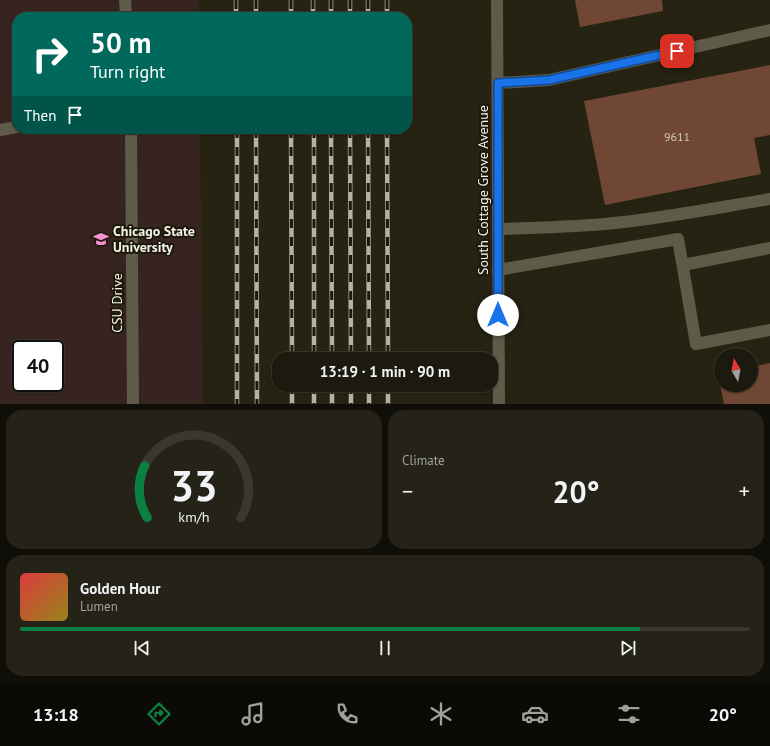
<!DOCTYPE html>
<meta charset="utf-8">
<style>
body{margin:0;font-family:"PT Sans",sans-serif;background:#252317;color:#f1f3f6;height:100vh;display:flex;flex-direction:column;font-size:15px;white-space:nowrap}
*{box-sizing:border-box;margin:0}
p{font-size:13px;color:#a0a19e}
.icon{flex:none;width:22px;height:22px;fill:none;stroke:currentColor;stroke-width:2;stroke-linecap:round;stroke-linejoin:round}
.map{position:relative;height:404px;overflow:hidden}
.drawer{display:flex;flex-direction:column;gap:6px;padding:6px;background:#0f0e08;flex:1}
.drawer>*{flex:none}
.banner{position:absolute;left:12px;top:12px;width:400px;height:122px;border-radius:16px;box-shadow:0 1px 3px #0004,0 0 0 1px #3a382e;background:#00695c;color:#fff;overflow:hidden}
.needle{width:26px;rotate:350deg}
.buttons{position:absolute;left:714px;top:348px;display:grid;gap:8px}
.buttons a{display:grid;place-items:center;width:44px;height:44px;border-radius:50%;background:#1c1a0e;box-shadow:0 1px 3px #0004,0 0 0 1px #3a382e;font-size:20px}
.speed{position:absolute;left:12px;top:340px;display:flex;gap:8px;font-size:20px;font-weight:700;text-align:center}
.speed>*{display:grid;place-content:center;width:52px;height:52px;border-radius:50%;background:#1c1a0e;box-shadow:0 1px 3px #0004,0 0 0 1px #3a382e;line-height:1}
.speed .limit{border:2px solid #111;border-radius:6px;background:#fff;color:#111}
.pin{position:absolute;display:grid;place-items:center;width:34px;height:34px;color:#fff;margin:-17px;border-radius:8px;box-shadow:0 2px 6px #0006}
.me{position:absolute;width:44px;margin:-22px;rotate:0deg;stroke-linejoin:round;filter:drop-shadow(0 0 3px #0008)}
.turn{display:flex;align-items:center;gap:14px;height:84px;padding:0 12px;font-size:18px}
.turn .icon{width:52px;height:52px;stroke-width:2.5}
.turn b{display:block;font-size:28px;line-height:34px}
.then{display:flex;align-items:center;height:38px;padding:0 12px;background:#0003;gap:8px;font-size:15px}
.big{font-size:30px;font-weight:700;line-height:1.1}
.drawer .tile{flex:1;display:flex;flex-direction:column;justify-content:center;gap:6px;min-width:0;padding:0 14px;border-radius:16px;background:#252317}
.drawer .dial{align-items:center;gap:0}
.dial svg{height:104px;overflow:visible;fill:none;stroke:#3a382e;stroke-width:7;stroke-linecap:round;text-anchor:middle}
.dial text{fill:#f1f3f6;stroke:none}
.song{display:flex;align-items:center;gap:12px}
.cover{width:48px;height:48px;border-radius:6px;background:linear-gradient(135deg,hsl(0 70% 55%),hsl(50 70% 35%))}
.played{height:4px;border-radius:2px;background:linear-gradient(90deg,#0b8043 85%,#3a382e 85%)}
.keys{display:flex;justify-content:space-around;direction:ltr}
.heat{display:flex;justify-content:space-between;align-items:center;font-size:22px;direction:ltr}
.drawer .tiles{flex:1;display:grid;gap:6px;grid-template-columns:1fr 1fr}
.tile:last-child{grid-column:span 2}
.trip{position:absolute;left:272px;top:352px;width:226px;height:40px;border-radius:16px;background:#1c1a0e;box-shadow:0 1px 3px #0004,0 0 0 1px #3a382e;font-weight:700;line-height:40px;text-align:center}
.dock{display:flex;height:64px;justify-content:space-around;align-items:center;background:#0b0a06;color:#a0a19e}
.dock .icon{width:28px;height:28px}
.dock .current{color:#0b8043}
.dock b{font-size:18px;color:#f1f3f6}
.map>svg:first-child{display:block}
.education{fill:#372420;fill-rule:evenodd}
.building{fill:#6f4734}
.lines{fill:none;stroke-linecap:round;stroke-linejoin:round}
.lane{stroke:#5e5b49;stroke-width:12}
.secondary{stroke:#5e5b49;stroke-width:12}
.rail-casing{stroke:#b5b3a7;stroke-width:4.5}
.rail{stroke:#1c190a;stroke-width:3;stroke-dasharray:9;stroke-linecap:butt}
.route-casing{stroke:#114b97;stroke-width:10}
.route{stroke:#1a73e8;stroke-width:7}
.labels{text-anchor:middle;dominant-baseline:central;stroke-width:4;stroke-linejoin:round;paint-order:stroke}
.number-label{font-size:12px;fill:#d4c9bc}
.street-label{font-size:14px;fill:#f6f4ea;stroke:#1c190a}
.poi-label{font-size:14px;font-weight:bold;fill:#f6f4ea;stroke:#1c190a;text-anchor:start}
</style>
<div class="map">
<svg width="770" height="404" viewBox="0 0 770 404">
<rect width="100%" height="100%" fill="#262313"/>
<path class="education" d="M 0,0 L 199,0 L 199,17 L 17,17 L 17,129 L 200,129 L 203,404 L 0,404 ZM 21,349 L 55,349 L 55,383 L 21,383 Z"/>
<g class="building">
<path d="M 575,0 L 662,0 L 663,11 L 580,27 Z"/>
<path d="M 770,65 L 770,135 L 754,138 L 761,174 L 605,205 L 584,101 Z"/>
<path d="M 770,363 L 770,404 L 724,404 L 718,374 L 721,373 L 721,385 L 751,385 L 751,367 Z"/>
</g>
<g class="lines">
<g class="lane">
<path d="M 498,83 L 549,80 L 770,30"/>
<path d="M 0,130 L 17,127"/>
<path d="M 498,229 C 534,228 569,227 605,224 C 660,219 715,208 770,199"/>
<path d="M 683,265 L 770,248"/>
<path d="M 498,270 L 678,239 L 696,344 L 770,330"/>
</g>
<g class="secondary">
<path d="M 125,0 L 126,17"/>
<path d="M 497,0 L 499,404"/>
<path d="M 131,129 L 133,404"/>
</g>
<defs>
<g id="rail">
<path d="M 236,0 L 236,17"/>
<path d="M 256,0 L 256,17"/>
<path d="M 291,0 L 291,17"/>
<path d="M 313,0 L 313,17"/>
<path d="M 331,0 L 331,17"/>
<path d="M 350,0 L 350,17"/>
<path d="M 368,0 L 368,17"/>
<path d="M 387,0 L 387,17"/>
<path d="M 237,129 L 237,404"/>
<path d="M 256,129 L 257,404"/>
<path d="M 291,129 L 292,359"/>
<path d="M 314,129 L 314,359"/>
<path d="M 331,129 L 332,359"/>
<path d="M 350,129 L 351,359"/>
<path d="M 368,129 L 369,359"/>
<path d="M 387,129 L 388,359"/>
<path d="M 292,385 L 292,404"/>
<path d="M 314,385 L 314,404"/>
<path d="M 332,385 L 332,404"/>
<path d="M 351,385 L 351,404"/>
<path d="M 369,385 L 369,404"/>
<path d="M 388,385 L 388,404"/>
</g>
</defs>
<use href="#rail" class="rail-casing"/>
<use href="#rail" class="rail"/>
</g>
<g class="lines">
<defs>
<path id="route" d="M 498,315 L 498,83 L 549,80 L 677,51"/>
</defs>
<use href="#route" class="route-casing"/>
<use href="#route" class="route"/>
</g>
<defs>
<symbol id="university-bare" viewBox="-9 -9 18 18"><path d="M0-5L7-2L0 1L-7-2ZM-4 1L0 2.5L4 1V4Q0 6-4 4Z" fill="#f890cb" stroke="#1c190a" stroke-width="2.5" paint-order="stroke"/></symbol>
</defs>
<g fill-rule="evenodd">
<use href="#university-bare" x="90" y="228" width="22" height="22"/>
</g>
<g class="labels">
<g class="number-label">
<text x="677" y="136">9611</text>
</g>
<g class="street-label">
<text transform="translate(483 190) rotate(-90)">South Cottage Grove Avenue</text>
<text transform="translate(117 303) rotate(-90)">CSU Drive</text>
</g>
<g class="poi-label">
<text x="113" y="231">Chicago State<tspan x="113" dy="16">University</tspan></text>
</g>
</g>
</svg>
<div class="buttons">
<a><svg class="needle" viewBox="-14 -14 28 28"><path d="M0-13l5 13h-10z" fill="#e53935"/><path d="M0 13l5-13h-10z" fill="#a0a19e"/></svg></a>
</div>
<div class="speed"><div class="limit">40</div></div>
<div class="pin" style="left:677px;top:51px;background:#d93025"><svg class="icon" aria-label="arrive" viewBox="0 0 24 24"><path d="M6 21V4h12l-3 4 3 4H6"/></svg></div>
<svg class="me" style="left:498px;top:315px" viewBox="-20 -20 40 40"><circle r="19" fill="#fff"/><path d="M0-13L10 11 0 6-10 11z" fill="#1a73e8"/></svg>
<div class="trip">13:19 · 1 min · 90 m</div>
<div class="banner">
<div class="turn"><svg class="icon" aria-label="right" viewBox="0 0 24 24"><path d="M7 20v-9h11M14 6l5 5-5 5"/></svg><div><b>50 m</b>Turn right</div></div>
<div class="then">Then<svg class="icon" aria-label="arrive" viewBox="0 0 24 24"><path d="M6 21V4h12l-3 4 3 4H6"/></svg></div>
</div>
</div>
<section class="drawer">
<div class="tiles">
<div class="tile dial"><svg viewBox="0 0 100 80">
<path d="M14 69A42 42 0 1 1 86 69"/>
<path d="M14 69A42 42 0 0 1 12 29" stroke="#0b8043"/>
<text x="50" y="56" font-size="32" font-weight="700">33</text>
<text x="50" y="72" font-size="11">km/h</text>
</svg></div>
<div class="tile"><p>Climate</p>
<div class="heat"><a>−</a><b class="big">20°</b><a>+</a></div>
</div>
<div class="tile">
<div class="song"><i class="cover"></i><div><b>Golden Hour</b><p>Lumen</p></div></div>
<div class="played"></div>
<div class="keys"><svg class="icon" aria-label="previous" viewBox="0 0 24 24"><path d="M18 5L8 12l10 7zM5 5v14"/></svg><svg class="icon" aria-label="pause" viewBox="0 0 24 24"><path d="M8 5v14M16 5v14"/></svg><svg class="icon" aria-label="next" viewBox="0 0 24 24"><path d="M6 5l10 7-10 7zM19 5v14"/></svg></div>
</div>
</div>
</section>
<nav class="dock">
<b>13:18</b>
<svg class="icon current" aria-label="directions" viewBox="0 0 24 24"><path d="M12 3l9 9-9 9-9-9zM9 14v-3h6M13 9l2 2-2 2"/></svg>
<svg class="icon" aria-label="music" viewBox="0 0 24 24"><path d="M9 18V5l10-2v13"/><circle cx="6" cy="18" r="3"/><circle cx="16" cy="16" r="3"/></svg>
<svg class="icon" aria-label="phone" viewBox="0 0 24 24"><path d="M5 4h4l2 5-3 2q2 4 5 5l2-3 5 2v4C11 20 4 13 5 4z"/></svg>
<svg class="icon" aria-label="climate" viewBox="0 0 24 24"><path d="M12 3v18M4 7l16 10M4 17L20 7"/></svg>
<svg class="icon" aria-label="car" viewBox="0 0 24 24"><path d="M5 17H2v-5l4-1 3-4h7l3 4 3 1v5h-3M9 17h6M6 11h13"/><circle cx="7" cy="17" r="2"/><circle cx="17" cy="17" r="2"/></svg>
<svg class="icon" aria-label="filters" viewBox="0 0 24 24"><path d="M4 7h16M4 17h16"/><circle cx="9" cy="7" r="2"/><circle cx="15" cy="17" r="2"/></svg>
<b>20°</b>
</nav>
